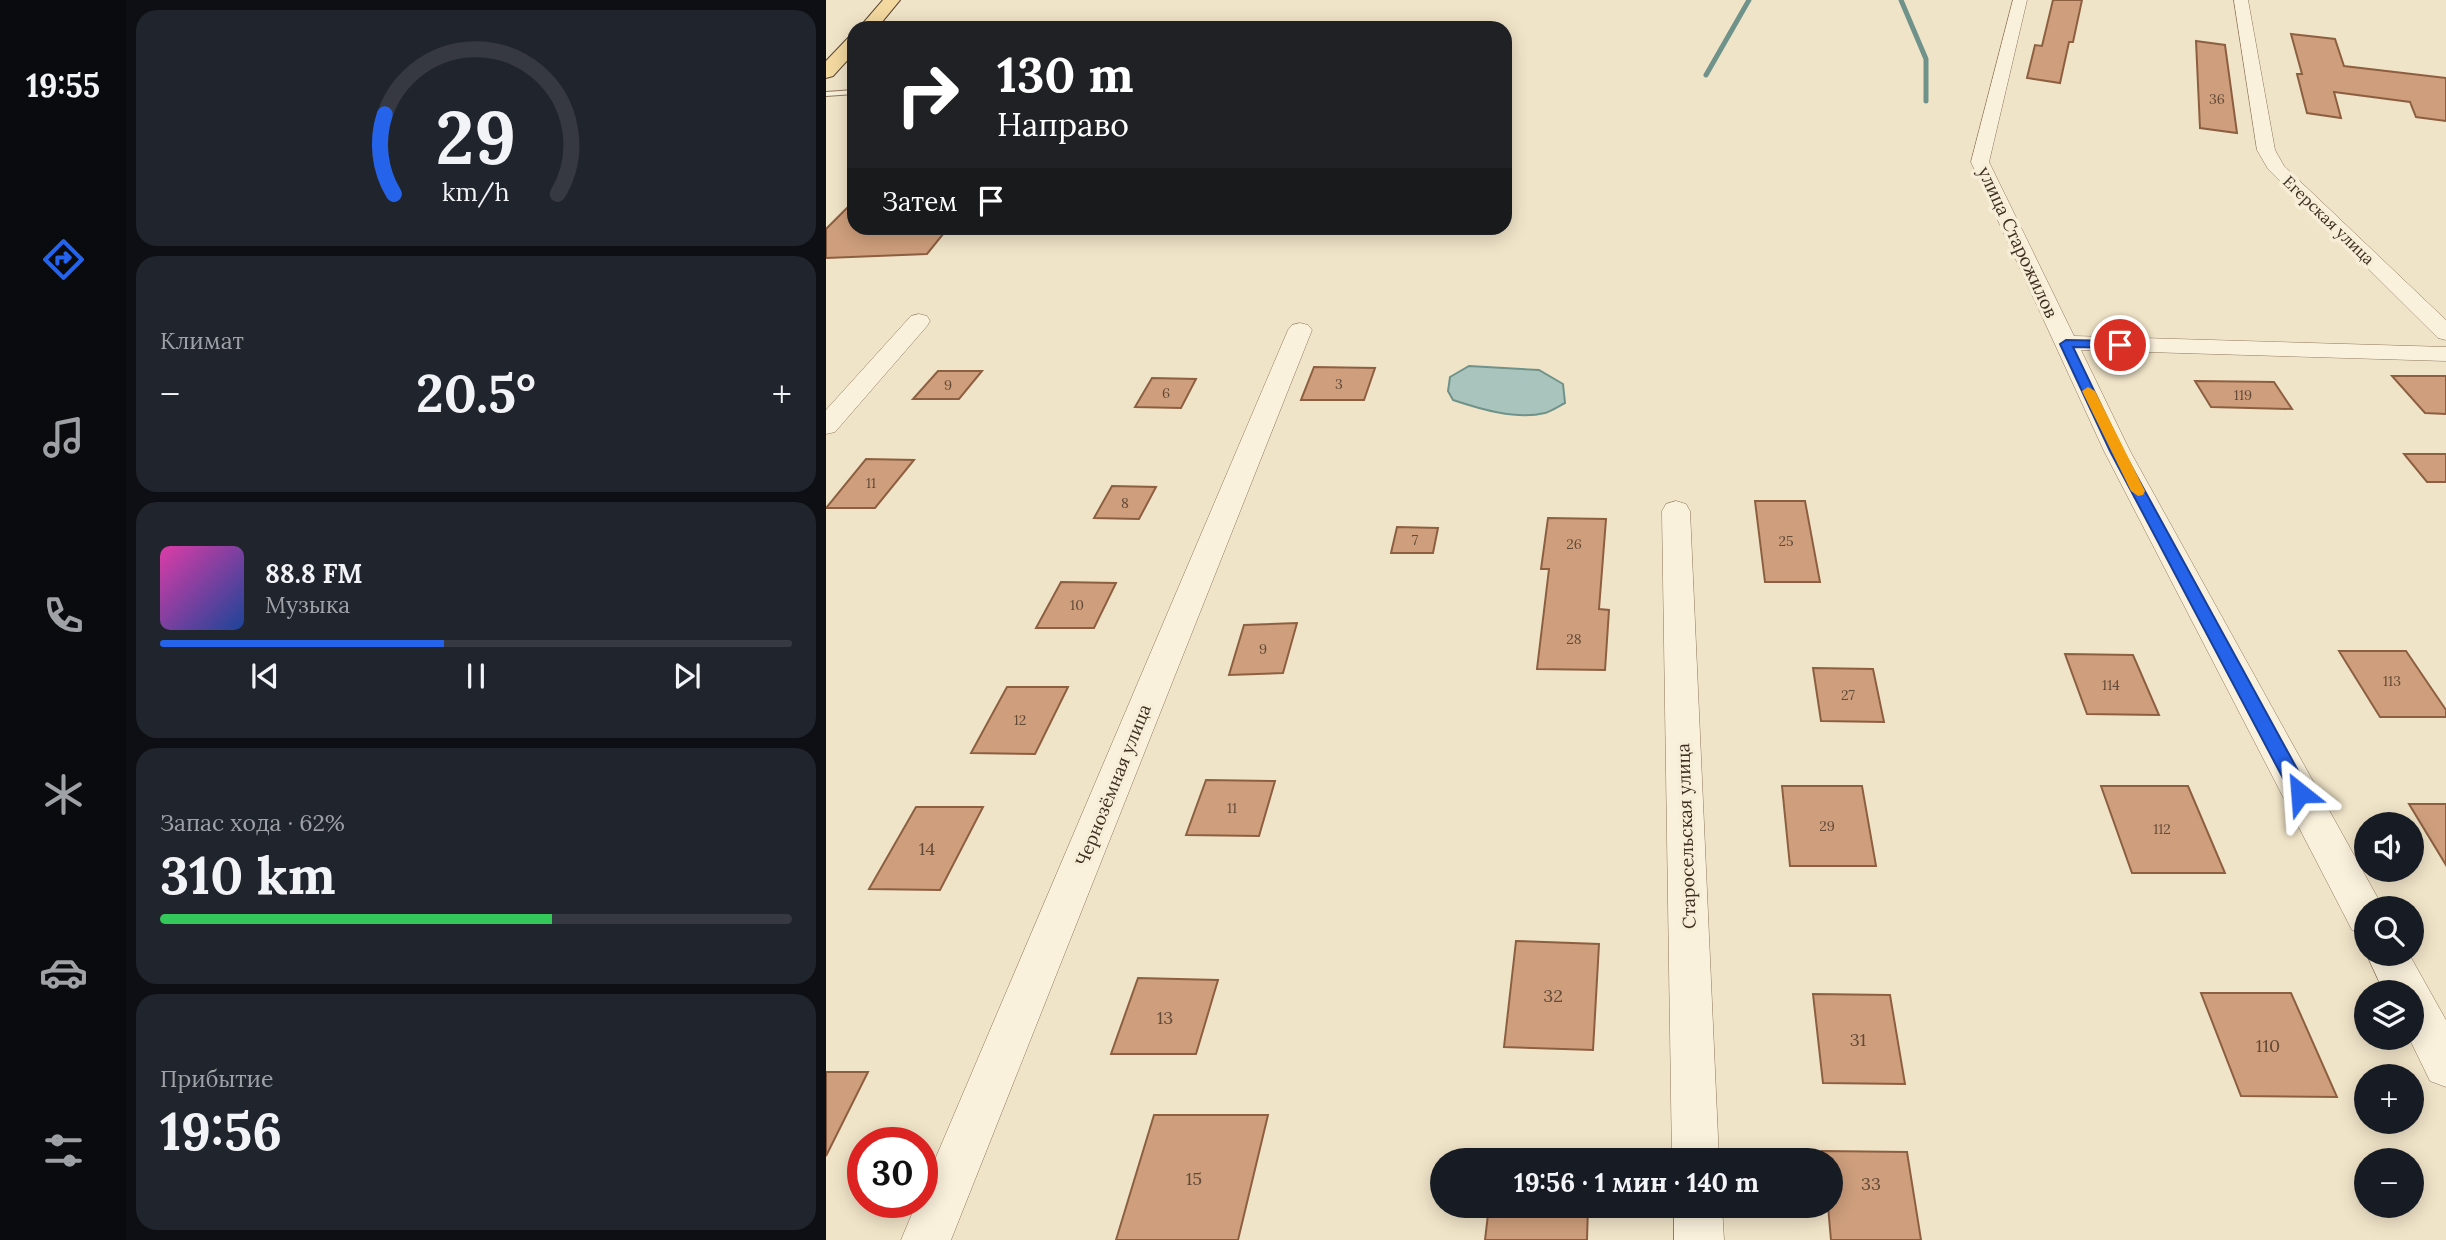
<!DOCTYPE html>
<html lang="ru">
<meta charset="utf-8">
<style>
body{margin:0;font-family:Lora,serif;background:#20242c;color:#f1f3f6;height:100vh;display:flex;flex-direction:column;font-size:26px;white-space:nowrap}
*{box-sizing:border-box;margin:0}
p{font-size:23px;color:#9ea1a6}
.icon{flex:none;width:38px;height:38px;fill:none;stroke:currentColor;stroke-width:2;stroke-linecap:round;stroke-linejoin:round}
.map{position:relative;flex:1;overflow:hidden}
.panel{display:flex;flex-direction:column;gap:10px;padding:10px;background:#0d0f14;width:700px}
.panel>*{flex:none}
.hud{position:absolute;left:21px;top:21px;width:665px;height:214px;border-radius:21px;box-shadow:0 4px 18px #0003;background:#202124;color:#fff;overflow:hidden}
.controls{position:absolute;left:1528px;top:812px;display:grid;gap:14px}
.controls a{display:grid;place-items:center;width:70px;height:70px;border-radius:50%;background:#171b24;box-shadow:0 4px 18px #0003;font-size:35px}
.speed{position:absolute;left:21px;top:1127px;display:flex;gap:14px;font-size:35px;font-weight:700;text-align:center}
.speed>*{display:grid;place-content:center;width:91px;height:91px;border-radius:50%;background:#171b24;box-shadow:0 4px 18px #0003;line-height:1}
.speed .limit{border:10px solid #d22;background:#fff;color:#111}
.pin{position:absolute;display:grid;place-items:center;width:60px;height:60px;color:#fff;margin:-30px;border:4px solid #fff;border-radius:50%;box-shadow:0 2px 7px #0007}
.me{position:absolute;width:77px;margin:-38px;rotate:332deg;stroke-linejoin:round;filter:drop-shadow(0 0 5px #0008)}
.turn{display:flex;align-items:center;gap:24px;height:147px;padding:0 35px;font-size:32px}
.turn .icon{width:91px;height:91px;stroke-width:2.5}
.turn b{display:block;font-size:49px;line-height:60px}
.then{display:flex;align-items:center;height:66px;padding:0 35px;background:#0003;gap:14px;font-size:26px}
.big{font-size:52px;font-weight:700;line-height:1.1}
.panel .widget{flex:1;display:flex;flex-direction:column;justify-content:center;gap:10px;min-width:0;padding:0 24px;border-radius:21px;background:#20242c}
.panel .dial{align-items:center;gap:0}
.dial svg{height:182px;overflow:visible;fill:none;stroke:#363941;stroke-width:7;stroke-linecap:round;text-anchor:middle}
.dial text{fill:#f1f3f6;stroke:none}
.song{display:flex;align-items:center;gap:21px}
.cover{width:84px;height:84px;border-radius:10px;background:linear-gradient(135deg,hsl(320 70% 55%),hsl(220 70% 35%))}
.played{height:7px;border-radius:4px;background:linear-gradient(90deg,#2563eb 45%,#363941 45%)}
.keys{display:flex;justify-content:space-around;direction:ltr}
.heat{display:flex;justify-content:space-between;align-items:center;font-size:38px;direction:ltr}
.charge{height:10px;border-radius:5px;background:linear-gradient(90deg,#34c759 62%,#363941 0)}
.trip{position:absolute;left:604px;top:1148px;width:413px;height:70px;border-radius:35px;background:#171b24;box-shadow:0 4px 18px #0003;font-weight:700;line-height:70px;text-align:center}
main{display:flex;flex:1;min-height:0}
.menu{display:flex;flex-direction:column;width:126px;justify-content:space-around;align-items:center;background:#090b0e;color:#9ea1a6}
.menu .icon{width:49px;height:49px}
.menu .active{color:#2563eb}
.menu b{font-size:32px;color:#f1f3f6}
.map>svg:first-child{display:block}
.water{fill:#a9c4bc;stroke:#6f938a;stroke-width:2}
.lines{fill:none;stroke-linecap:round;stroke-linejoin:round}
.stream{stroke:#6f938a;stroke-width:5}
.building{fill:#cf9f7d;stroke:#8d5f41;stroke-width:2}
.lane-casing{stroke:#8d765c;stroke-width:2}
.street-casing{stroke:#8d765c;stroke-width:1}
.primary-casing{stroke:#5b4430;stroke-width:2}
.lane{fill:#faf1dc;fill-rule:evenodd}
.street{fill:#faf1dc;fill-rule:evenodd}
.primary{fill:#f3d9a0;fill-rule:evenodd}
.route{fill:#2563eb;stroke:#184099;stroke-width:2}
.slow{fill:#f59e0b}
.labels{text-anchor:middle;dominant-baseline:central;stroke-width:7;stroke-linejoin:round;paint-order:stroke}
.number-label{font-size:14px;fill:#624a37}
.far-street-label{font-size:16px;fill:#3d2e20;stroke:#f7eed8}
.street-label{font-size:18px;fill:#3d2e20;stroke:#f7eed8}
.near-number-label{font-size:18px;fill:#624a37}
</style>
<main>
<nav class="menu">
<b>19:55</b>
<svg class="icon active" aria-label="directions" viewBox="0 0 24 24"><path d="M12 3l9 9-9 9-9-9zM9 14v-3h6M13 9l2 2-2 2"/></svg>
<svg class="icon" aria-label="music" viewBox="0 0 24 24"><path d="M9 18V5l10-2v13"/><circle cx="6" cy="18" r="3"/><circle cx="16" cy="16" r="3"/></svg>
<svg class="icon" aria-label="phone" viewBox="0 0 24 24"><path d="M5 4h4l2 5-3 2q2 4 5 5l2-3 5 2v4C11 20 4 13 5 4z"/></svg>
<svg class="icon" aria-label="climate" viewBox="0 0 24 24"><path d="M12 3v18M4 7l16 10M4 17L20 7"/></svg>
<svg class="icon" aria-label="car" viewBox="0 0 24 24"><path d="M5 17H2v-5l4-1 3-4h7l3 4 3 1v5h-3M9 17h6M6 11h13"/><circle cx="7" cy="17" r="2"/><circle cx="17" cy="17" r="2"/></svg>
<svg class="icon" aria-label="filters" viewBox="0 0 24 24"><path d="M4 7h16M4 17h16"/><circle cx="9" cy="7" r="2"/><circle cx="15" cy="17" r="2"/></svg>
</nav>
<section class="panel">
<div class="widget dial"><svg viewBox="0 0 100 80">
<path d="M14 69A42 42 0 1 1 86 69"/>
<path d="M14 69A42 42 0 0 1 10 34" stroke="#2563eb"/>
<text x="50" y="56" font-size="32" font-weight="700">29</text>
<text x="50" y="72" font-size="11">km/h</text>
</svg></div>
<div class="widget"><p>Климат</p>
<div class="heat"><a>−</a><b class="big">20.5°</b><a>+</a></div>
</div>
<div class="widget">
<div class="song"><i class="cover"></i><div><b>88.8 FM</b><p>Музыка</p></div></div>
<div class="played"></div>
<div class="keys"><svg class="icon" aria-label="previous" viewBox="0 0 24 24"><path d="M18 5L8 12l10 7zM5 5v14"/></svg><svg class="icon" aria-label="pause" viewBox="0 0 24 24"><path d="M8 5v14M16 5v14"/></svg><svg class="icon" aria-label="next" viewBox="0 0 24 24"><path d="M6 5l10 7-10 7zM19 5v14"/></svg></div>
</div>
<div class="widget"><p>Запас хода · 62%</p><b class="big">310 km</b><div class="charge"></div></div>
<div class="widget"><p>Прибытие</p><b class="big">19:56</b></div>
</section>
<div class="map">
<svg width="1620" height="1240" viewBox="0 0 1620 1240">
<rect width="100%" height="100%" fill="#f0e4c8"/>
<path class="water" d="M 643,366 L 713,370 L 737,384 L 739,403 C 733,406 726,411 719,413 C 690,420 654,409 627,400 L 622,391 L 624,377 Z"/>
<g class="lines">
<g class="stream">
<path d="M 1075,0 L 1100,59 L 1100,101"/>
<path d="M 880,75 L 923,0"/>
</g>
</g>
<g class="building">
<path d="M 1227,0 L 1256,0 L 1247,42 L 1243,42 L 1234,83 L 1201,78 L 1209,45 L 1216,46 Z"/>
<path d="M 1465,34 L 1509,39 L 1518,66 L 1620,78 L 1620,121 L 1590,117 L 1584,102 L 1508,92 L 1515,118 L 1481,113 L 1471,74 L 1476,74 Z"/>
<path d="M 1370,41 L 1399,45 L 1411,133 L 1374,128 Z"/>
<path d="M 28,201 L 28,228 L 122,228 L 101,254 L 0,258 L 0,229 Z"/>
<path d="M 488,367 L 549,368 L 538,400 L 475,400 Z"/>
<path d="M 112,371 L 156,371 L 133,399 L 87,399 Z"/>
<path d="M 1566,376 L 1620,376 L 1620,414 L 1599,413 Z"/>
<path d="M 326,378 L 370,379 L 355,408 L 309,407 Z"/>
<path d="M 1369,381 L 1448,382 L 1466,409 L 1385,407 Z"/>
<path d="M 1578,454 L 1620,454 L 1620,482 L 1601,482 Z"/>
<path d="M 40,459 L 88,460 L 49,508 L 0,508 Z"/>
<path d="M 286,486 L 330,487 L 313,519 L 268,518 Z"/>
<path d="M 929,501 L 979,501 L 994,582 L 939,582 Z"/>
<path d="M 722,518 L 780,519 L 773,609 L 783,610 L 779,670 L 711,669 L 723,569 L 715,569 Z"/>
<path d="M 571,527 L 612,528 L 607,553 L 565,553 Z"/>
<path d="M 235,582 L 290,583 L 268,628 L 210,628 Z"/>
<path d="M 471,623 L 457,673 L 403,675 L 418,625 Z"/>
<path d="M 1513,651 L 1580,651 L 1620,710 L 1620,717 L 1554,717 Z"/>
<path d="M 1239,654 L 1307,655 L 1333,715 L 1261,714 Z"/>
<path d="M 987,668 L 1047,669 L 1058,722 L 995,721 Z"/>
<path d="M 181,687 L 242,687 L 209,754 L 145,753 Z"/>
<path d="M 380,780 L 449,781 L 433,836 L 360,835 Z"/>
<path d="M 956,786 L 1036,786 L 1050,866 L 964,866 Z"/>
<path d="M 1275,786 L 1362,786 L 1399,873 L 1306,873 Z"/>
<path d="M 1583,804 L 1620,804 L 1620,865 Z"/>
<path d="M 90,807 L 157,807 L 114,890 L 43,889 Z"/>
<path d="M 690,941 L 773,944 L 767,1050 L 678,1047 Z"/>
<path d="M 312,978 L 392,980 L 370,1054 L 285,1054 Z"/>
<path d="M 1375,993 L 1465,993 L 1511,1097 L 1415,1096 Z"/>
<path d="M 987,994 L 1064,995 L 1079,1084 L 997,1083 Z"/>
<path d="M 0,1072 L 42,1072 L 0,1156 Z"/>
<path d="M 328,1115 L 442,1115 L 412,1240 L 290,1240 Z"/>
<path d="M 996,1151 L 1081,1152 L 1095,1240 L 1005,1240 L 1002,1206 L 1004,1206 L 1004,1160 L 997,1160 Z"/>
<path d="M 663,1206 L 762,1206 L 761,1240 L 659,1240 Z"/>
</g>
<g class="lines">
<defs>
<path id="lane" d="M 28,90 L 28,94 L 0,96 L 0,92 Z"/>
<g id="street">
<path d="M 1187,0 L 1201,0 L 1163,162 L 1248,336 L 1620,347 L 1620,361 L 1255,350 L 1304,451 L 1554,902 L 1557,908 L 1540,908 L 1540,936 L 1526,930 L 1278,451 L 1145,162 Z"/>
<path d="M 1408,0 L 1422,0 L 1449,150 L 1458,166 L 1620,320 L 1620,340 L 1612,338 L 1442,169 L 1431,150 Z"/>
<path d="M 93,314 L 101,316 L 104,321 L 101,326 L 9,432 L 0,434 L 0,410 L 85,316 Z"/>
<path d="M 474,323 L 482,325 L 486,330 L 125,1240 L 75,1240 L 91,1202 L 96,1202 L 96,1190 L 462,330 L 466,325 Z"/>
<path d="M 850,501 L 860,504 L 864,511 L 893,1160 L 846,1160 L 836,511 L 840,504 Z"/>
<path d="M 1540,953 L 1583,954 L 1620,1020 L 1620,1087 L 1604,1081 L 1583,1038 L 1586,1038 L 1586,992 L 1558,992 Z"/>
<path d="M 848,1206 L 896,1206 L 898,1240 L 848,1240 Z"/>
</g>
<g id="primary">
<path d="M 57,0 L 74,0 L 51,28 L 33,28 Z"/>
<path d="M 28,37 L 28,53 L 7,76 L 0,78 L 0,61 L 22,38 Z"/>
</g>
</defs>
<use href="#lane" class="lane-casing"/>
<use href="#street" class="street-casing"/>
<use href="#primary" class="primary-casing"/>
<use href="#lane" class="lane"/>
<use href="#street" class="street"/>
<use href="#primary" class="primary"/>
</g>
<path class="route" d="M 1240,340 L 1294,341 L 1300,345 L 1294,348 L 1247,347 L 1297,451 L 1481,787 L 1484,793 L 1481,799 L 1474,802 L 1468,799 L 1284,451 L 1234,344 Z"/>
<path class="slow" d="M 1262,387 L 1269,391 L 1319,491 L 1317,495 L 1312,496 L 1305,491 L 1256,391 Z"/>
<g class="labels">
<g class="number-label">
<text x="1391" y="99">36</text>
<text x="513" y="384">3</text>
<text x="122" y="385">9</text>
<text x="340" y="393">6</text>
<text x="1417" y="395">119</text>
<text x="45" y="483">11</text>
<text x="299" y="503">8</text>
<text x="589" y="540">7</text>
<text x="960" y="541">25</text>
<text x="748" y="544">26</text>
<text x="251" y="605">10</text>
<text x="748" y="639">28</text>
<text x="437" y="649">9</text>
<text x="1566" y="681">113</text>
<text x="1285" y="685">114</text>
<text x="1022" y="695">27</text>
<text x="194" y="720">12</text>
<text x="406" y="808">11</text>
<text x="1001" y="826">29</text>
<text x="1336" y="829">112</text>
</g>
<g class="far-street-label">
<text transform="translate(1503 220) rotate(44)">Егерская улица</text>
</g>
<g class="street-label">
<text transform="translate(1192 242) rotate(65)">улица Старожилов</text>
<text transform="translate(287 785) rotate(-68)">Чернозёмная улица</text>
<text transform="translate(860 836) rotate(-92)">Старосельская улица</text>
</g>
<g class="near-number-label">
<text x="101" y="848">14</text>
<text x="727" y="995">32</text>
<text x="339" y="1017">13</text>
<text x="1032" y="1039">31</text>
<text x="1442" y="1045">110</text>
<text x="368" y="1178">15</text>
<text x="1045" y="1183">33</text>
</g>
</g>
</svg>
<div class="controls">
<a><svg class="icon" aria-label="sound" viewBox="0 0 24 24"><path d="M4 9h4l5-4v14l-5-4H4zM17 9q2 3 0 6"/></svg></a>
<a><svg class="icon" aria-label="search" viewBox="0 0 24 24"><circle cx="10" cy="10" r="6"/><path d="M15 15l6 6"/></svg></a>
<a><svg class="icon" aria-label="layers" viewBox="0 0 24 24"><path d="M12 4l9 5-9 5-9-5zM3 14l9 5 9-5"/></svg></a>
<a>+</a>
<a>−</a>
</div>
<div class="speed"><div class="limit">30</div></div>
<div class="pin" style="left:1294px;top:345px;background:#d93025"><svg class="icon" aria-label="arrive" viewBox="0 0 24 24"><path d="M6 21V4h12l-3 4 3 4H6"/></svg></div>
<svg class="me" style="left:1474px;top:793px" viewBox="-20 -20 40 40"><path d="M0-17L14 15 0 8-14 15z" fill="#2563eb" stroke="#fff" stroke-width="4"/></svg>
<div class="trip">19:56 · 1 мин · 140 m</div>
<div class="hud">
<div class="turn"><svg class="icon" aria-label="right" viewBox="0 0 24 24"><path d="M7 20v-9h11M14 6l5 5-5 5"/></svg><div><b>130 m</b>Направо</div></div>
<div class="then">Затем<svg class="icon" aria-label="arrive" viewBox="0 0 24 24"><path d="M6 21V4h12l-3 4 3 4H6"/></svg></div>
</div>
</div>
</main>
